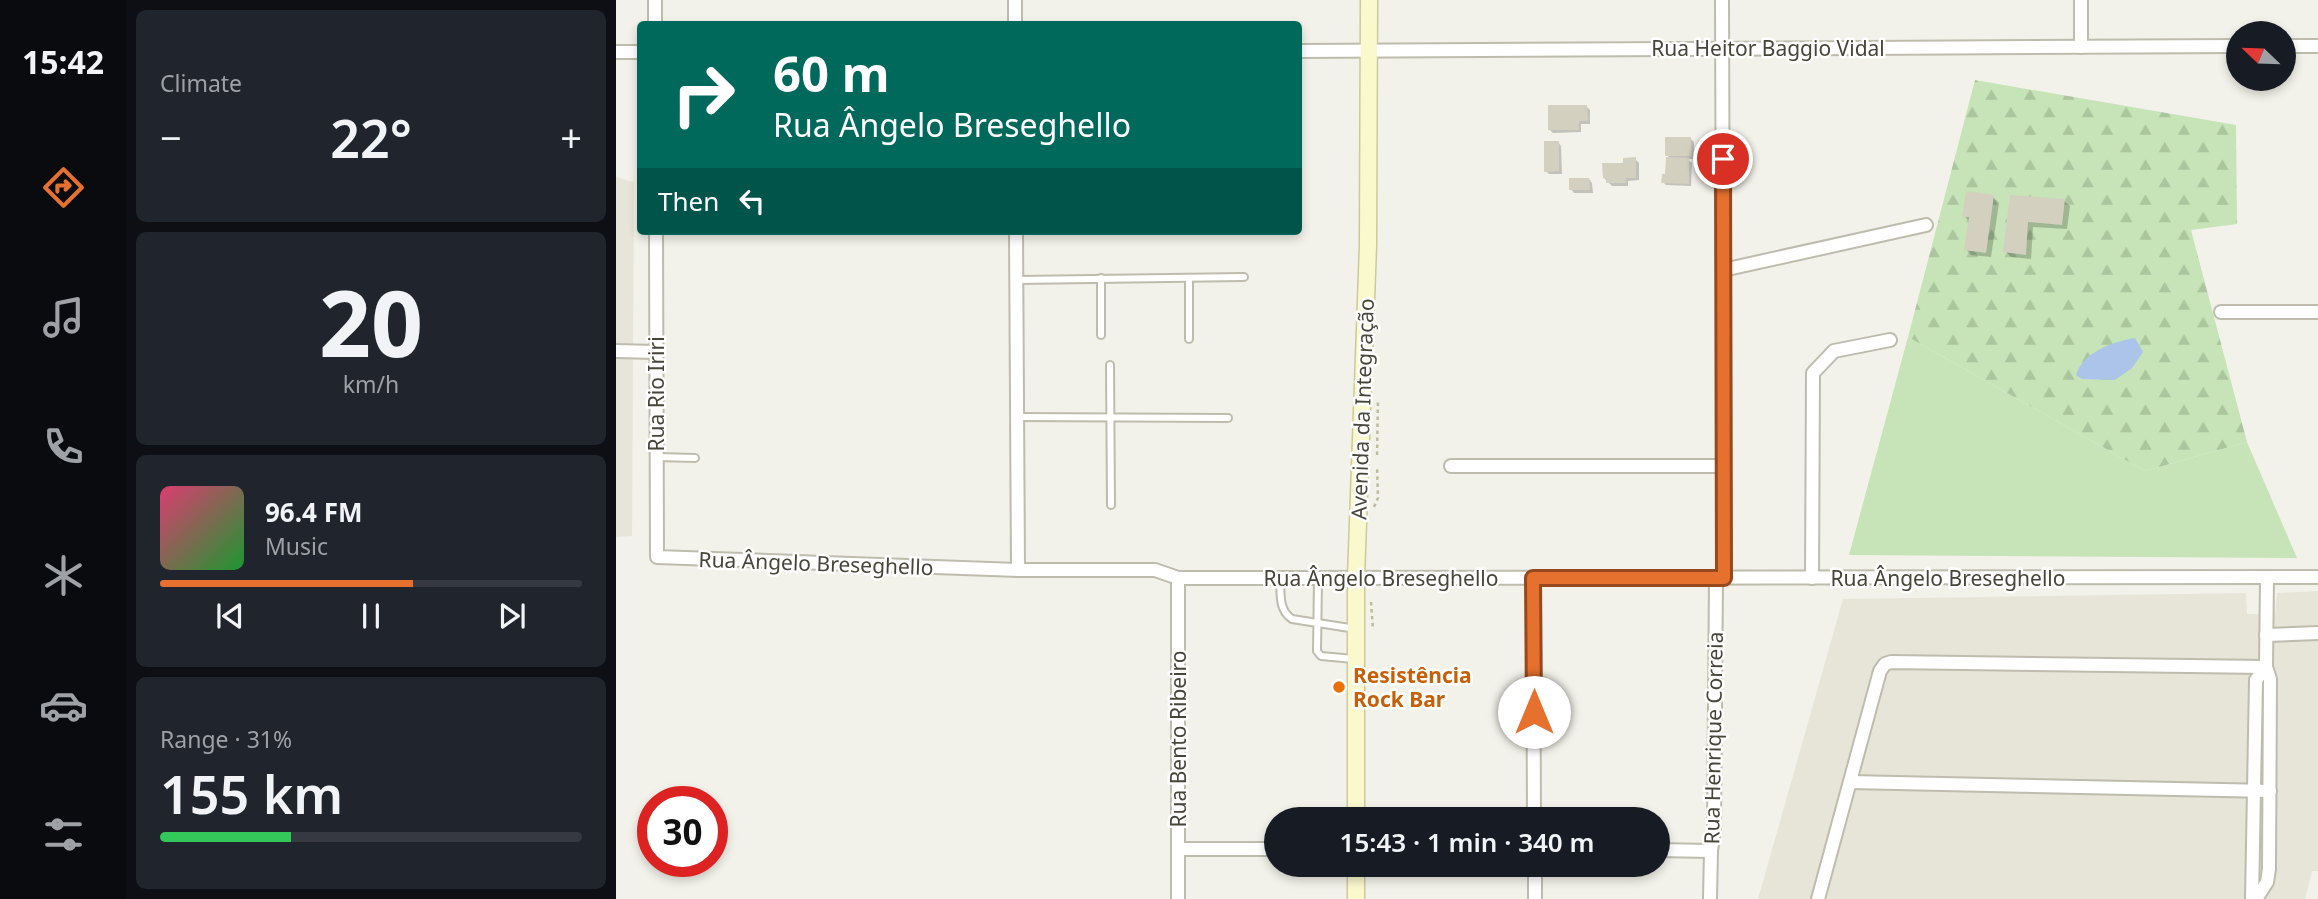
<!DOCTYPE html>
<meta charset="utf-8">
<style>
body{margin:0;font-family:"Noto Sans",sans-serif;background:#20242c;color:#f1f3f6;height:100vh;display:flex;flex-direction:column;font-size:26px;white-space:nowrap}
*{box-sizing:border-box;margin:0}
p{font-size:23px;color:#9ea1a6}
.icon{flex:none;width:38px;height:38px;fill:none;stroke:currentColor;stroke-width:2;stroke-linecap:round;stroke-linejoin:round}
.map{position:relative;flex:1;overflow:hidden}
.side{display:flex;flex-direction:column;gap:10px;padding:10px;background:#0d0f14;width:490px}
.side>*{flex:none}
.guide{position:absolute;left:21px;top:21px;width:665px;height:214px;border-radius:7px;box-shadow:0 4px 10px #0003;background:#00695c;color:#fff;overflow:hidden}
.needle{width:46px;rotate:293deg}
.controls{position:absolute;left:1610px;top:21px;display:grid;gap:14px}
.controls a{display:grid;place-items:center;width:70px;height:70px;border-radius:50%;background:#171b24;box-shadow:0 4px 10px #0003;font-size:35px}
.speed{position:absolute;left:21px;top:786px;display:flex;gap:14px;font-size:35px;font-weight:700;text-align:center}
.speed>*{display:grid;place-content:center;width:91px;height:91px;border-radius:50%;background:#171b24;box-shadow:0 4px 10px #0003;line-height:1}
.speed .limit{border:10px solid #d22;background:#fff;color:#111}
.pin{position:absolute;display:grid;place-items:center;width:60px;height:60px;color:#fff;margin:-30px;border:4px solid #fff;border-radius:50%;box-shadow:0 2px 7px #0007}
.me{position:absolute;width:77px;margin:-38px;rotate:0deg;stroke-linejoin:round;filter:drop-shadow(0 0 5px #0008)}
.turn{display:flex;align-items:center;gap:24px;height:147px;padding:0 21px;font-size:32px}
.turn .icon{width:91px;height:91px;stroke-width:2.5}
.turn b{display:block;font-size:49px;line-height:60px}
.then{display:flex;align-items:center;height:66px;padding:0 21px;background:#0003;gap:14px;font-size:26px}
.big{font-size:52px;font-weight:600;line-height:1.1}
.side .card{flex:1;display:flex;flex-direction:column;justify-content:center;gap:10px;min-width:0;padding:0 24px;border-radius:10px;background:#20242c}
.side .dial{align-items:center;gap:0}
.dial b{font-size:91px;line-height:1}
.song{display:flex;align-items:center;gap:21px}
.cover{width:84px;height:84px;border-radius:10px;background:linear-gradient(135deg,hsl(340 70% 55%),hsl(130 70% 35%))}
.played{height:7px;border-radius:4px;background:linear-gradient(90deg,#e6702e 60%,#363941 60%)}
.keys{display:flex;justify-content:space-around;direction:ltr}
.heat{display:flex;justify-content:space-between;align-items:center;font-size:38px;direction:ltr}
.charge{height:10px;border-radius:5px;background:linear-gradient(90deg,#34c759 31%,#363941 0)}
.trip{position:absolute;left:648px;top:807px;width:406px;height:70px;border-radius:35px;background:#171b24;box-shadow:0 4px 10px #0003;font-weight:600;line-height:70px;text-align:center}
main{display:flex;flex:1;min-height:0}
.tabs{display:flex;flex-direction:column;width:126px;justify-content:space-around;align-items:center;background:#090b0e;color:#9ea1a6}
.tabs .icon{width:49px;height:49px}
.tabs .current{color:#e6702e}
.tabs b{font-size:32px;color:#f1f3f6}
.map>svg:first-child{display:block}
.residential{fill:#e7e5d8}
.grass{fill:#c6e4b7}
.forest{fill:url(#forest-firs)}
.water{fill:#acc4ea}
.shadow{fill:#0003}
.building{fill:#d4d0c0}
.lines{fill:none;stroke-linecap:round;stroke-linejoin:round}
.lane-casing{stroke:#bebcad;stroke-width:10}
.street-casing{stroke:#bebcad;stroke-width:16}
.secondary-casing{stroke:#ccc99c;stroke-width:19}
.path{stroke:#bebaa0;stroke-width:2.5;stroke-dasharray:3.5 3.5;stroke-linecap:butt}
.lane{stroke:#fff;stroke-width:6}
.street{stroke:#fff;stroke-width:12}
.secondary{stroke:#faf8cd;stroke-width:16}
.route-casing{stroke:#96491e;stroke-width:18}
.route{stroke:#e6702e;stroke-width:12}
.food-dot{fill:#e8710a;stroke:#fff;stroke-width:2.5}
.labels{text-anchor:middle;dominant-baseline:central;stroke-width:5;stroke-linejoin:round;paint-order:stroke}
.street-label{font-size:21px;fill:#474439;stroke:#fff}
.food-label{font-size:21px;font-weight:bold;fill:#c56008;stroke:#fff;text-anchor:start}
</style>
<main>
<nav class="tabs">
<b>15:42</b>
<svg class="icon current" aria-label="directions" viewBox="0 0 24 24"><path d="M12 3l9 9-9 9-9-9zM9 14v-3h6M13 9l2 2-2 2"/></svg>
<svg class="icon" aria-label="music" viewBox="0 0 24 24"><path d="M9 18V5l10-2v13"/><circle cx="6" cy="18" r="3"/><circle cx="16" cy="16" r="3"/></svg>
<svg class="icon" aria-label="phone" viewBox="0 0 24 24"><path d="M5 4h4l2 5-3 2q2 4 5 5l2-3 5 2v4C11 20 4 13 5 4z"/></svg>
<svg class="icon" aria-label="climate" viewBox="0 0 24 24"><path d="M12 3v18M4 7l16 10M4 17L20 7"/></svg>
<svg class="icon" aria-label="car" viewBox="0 0 24 24"><path d="M5 17H2v-5l4-1 3-4h7l3 4 3 1v5h-3M9 17h6M6 11h13"/><circle cx="7" cy="17" r="2"/><circle cx="17" cy="17" r="2"/></svg>
<svg class="icon" aria-label="filters" viewBox="0 0 24 24"><path d="M4 7h16M4 17h16"/><circle cx="9" cy="7" r="2"/><circle cx="15" cy="17" r="2"/></svg>
</nav>
<section class="side">
<div class="card"><p>Climate</p>
<div class="heat"><a>−</a><b class="big">22°</b><a>+</a></div>
</div>
<div class="card dial"><b>20</b><p>km/h</p></div>
<div class="card">
<div class="song"><i class="cover"></i><div><b>96.4 FM</b><p>Music</p></div></div>
<div class="played"></div>
<div class="keys"><svg class="icon" aria-label="previous" viewBox="0 0 24 24"><path d="M18 5L8 12l10 7zM5 5v14"/></svg><svg class="icon" aria-label="pause" viewBox="0 0 24 24"><path d="M8 5v14M16 5v14"/></svg><svg class="icon" aria-label="next" viewBox="0 0 24 24"><path d="M6 5l10 7-10 7zM19 5v14"/></svg></div>
</div>
<div class="card"><p>Range · 31%</p><b class="big">155 km</b><div class="charge"></div></div>
</section>
<div class="map">
<svg width="1702" height="899" viewBox="0 0 1702 899">
<defs>
<pattern id="forest-firs" width="22" height="20" patternUnits="userSpaceOnUse" patternTransform="scale(1.75)"><rect width="22" height="20" fill="#c6e4b7"/><path d="M5 1l3.5 6h-7zM16 11l3.5 6h-7z" fill="#abc59e"/></pattern>
</defs>
<rect width="100%" height="100%" fill="#f3f2ea"/>
<g class="residential">
<path d="M 0,177 L 18,182 L 16,536 L 0,537 Z"/>
<path d="M 1702,591 L 1702,871 L 1696,871 L 1689,899 L 1142,899 L 1227,599 L 1630,593 L 1631,614 L 1659,614 L 1661,593 Z"/>
</g>
<path class="grass" d="M 1292,337 L 1529,471 L 1631,442 L 1681,558 L 1233,555 Z"/>
<path class="forest" d="M 1359,80 L 1620,125 L 1621,224 L 1575,230 L 1631,442 L 1529,471 L 1292,337 Z"/>
<path class="water" d="M 1519,338 L 1527,352 L 1516,368 L 1499,380 L 1466,379 L 1460,375 C 1467,352 1496,342 1519,338 Z"/>
<g class="shadow">
<path d="M 970,106 L 974,110 L 974,124 L 965,124 L 965,132 L 937,133 L 934,130 Z"/>
<path d="M 1074,138 L 1078,142 L 1078,159 L 1071,159 L 1076,163 L 1075,186 L 1050,185 L 1047,182 L 1051,176 L 1055,159 L 1051,155 Z"/>
<path d="M 942,142 L 945,146 L 946,174 L 933,174 L 930,171 Z"/>
<path d="M 1019,159 L 1023,163 L 1023,180 L 1012,181 L 1012,186 L 996,186 L 988,178 Z"/>
<path d="M 973,179 L 976,183 L 977,193 L 958,193 L 955,189 Z"/>
<path d="M 1396,196 L 1448,201 L 1454,206 L 1451,229 L 1417,227 L 1415,259 L 1395,257 L 1389,251 Z"/>
<path d="M 1377,197 L 1383,203 L 1375,257 L 1355,255 L 1350,249 L 1354,222 L 1348,216 Z"/>
</g>
<g class="building">
<path d="M 932,105 L 971,105 L 972,121 L 963,121 L 963,130 L 932,130 Z"/>
<rect x="1049" y="137" width="26" height="19"/>
<path d="M 928,141 L 943,141 L 943,171 L 928,172 Z"/>
<path d="M 1020,157 L 1020,178 L 1010,178 L 1010,183 L 990,183 L 990,178 L 987,178 L 986,163 L 1007,163 L 1007,158 Z"/>
<path d="M 1050,157 L 1073,158 L 1073,184 L 1045,183 L 1046,174 L 1049,174 Z"/>
<path d="M 953,178 L 973,178 L 974,190 L 953,190 Z"/>
<path d="M 1350,191 L 1378,195 L 1370,253 L 1348,250 L 1353,217 L 1346,217 Z"/>
<path d="M 1394,195 L 1449,199 L 1446,225 L 1412,222 L 1410,255 L 1387,252 Z"/>
</g>
<g class="lines">
<defs>
<g id="lane">
<path d="M 573,278 L 573,339"/>
<path d="M 401,280 L 628,277"/>
<path d="M 485,335 L 485,278"/>
<path d="M 494,365 L 495,505"/>
<path d="M 401,417 L 612,418"/>
<path d="M 40,457 L 79,458"/>
<path d="M 664,578 C 665,593 662,610 676,619 L 740,629"/>
<path d="M 702,579 L 701,651 L 705,656 L 738,659"/>
</g>
<g id="street">
<path d="M 39,0 L 39,24"/>
<path d="M 399,0 L 399,24"/>
<path d="M 1106,0 L 1108,578"/>
<path d="M 1465,0 L 1465,47"/>
<path d="M 1668,46 L 1702,46"/>
<path d="M 682,51 L 1622,46"/>
<path d="M 0,52 L 24,52"/>
<path d="M 40,231 L 41,557 L 402,570 L 539,570 L 562,578 L 1702,577"/>
<path d="M 400,231 L 402,570"/>
<path d="M 1107,270 L 1310,225"/>
<path d="M 1605,312 L 1702,312"/>
<path d="M 0,351 L 40,352"/>
<path d="M 835,466 L 1108,466"/>
<path d="M 562,578 L 562,899"/>
<path d="M 917,578 L 918,819"/>
<path d="M 1196,578 L 1197,373 L 1218,351 L 1274,340"/>
<path d="M 1650,635 L 1702,633"/>
<path d="M 1234,782 L 1654,791"/>
<path d="M 562,849 L 660,849"/>
<path d="M 1041,850 L 1095,851"/>
<path d="M 919,864 L 919,899"/>
<path d="M 1094,899 L 1095,851 L 1098,829 L 1100,578"/>
<path d="M 1202,899 L 1264,671 L 1269,664 L 1275,662 L 1650,667"/>
<path d="M 1636,899 L 1640,680 L 1650,667"/>
<path d="M 1640,899 L 1651,882 L 1653,869 L 1654,679 L 1650,667 L 1651,577"/>
</g>
<g id="secondary">
<path d="M 740,819 L 740,578 L 752,245 L 753,0"/>
<path d="M 740,899 L 740,864"/>
</g>
</defs>
<use href="#lane" class="lane-casing"/>
<use href="#street" class="street-casing"/>
<use href="#secondary" class="secondary-casing"/>
<g class="path">
<path d="M 761,455 L 762,399"/>
<path d="M 758,507 L 762,498 L 761,466"/>
<path d="M 755,602 L 757,630"/>
</g>
<use href="#lane" class="lane"/>
<use href="#street" class="street"/>
<use href="#secondary" class="secondary"/>
</g>
<g class="lines">
<defs>
<path id="route" d="M 918,712 L 917,578 L 1108,578 L 1107,159"/>
</defs>
<use href="#route" class="route-casing"/>
<use href="#route" class="route"/>
</g>
<circle class="food-dot" cx="723" cy="687" r="7"/>
<g class="labels">
<g class="street-label">
<text x="1152" y="48">Rua Heitor Baggio Vidal</text>
<text transform="translate(40 394) rotate(-90)">Rua Rio Iriri</text>
<text transform="translate(746 409) rotate(-88)">Avenida da Integração</text>
<text transform="translate(200 563) rotate(2)">Rua Ângelo Breseghello</text>
<text x="765" y="578">Rua Ângelo Breseghello</text>
<text x="1332" y="578">Rua Ângelo Breseghello</text>
<text transform="translate(1097 738) rotate(-89)">Rua Henrique Correia</text>
<text transform="translate(562 739) rotate(-90)">Rua Bento Ribeiro</text>
</g>
<g class="food-label">
<text x="737" y="675">Resistência<tspan x="737" dy="24">Rock Bar</tspan></text>
</g>
</g>
</svg>
<div class="controls">
<a><svg class="needle" viewBox="-14 -14 28 28"><path d="M0-13l5 13h-10z" fill="#e53935"/><path d="M0 13l5-13h-10z" fill="#9ea1a6"/></svg></a>
</div>
<div class="speed"><div class="limit">30</div></div>
<div class="pin" style="left:1107px;top:159px;background:#d93025"><svg class="icon" aria-label="arrive" viewBox="0 0 24 24"><path d="M6 21V4h12l-3 4 3 4H6"/></svg></div>
<svg class="me" style="left:918px;top:712px" viewBox="-20 -20 40 40"><circle r="19" fill="#fff"/><path d="M0-13L10 11 0 6-10 11z" fill="#e6702e"/></svg>
<div class="trip">15:43 · 1 min · 340 m</div>
<div class="guide">
<div class="turn"><svg class="icon" aria-label="right" viewBox="0 0 24 24"><path d="M7 20v-9h11M14 6l5 5-5 5"/></svg><div><b>60 m</b>Rua Ângelo Breseghello</div></div>
<div class="then">Then<svg class="icon" aria-label="left" viewBox="0 0 24 24"><path d="M17 20v-9H6M10 6l-5 5 5 5"/></svg></div>
</div>
</div>
</main>
